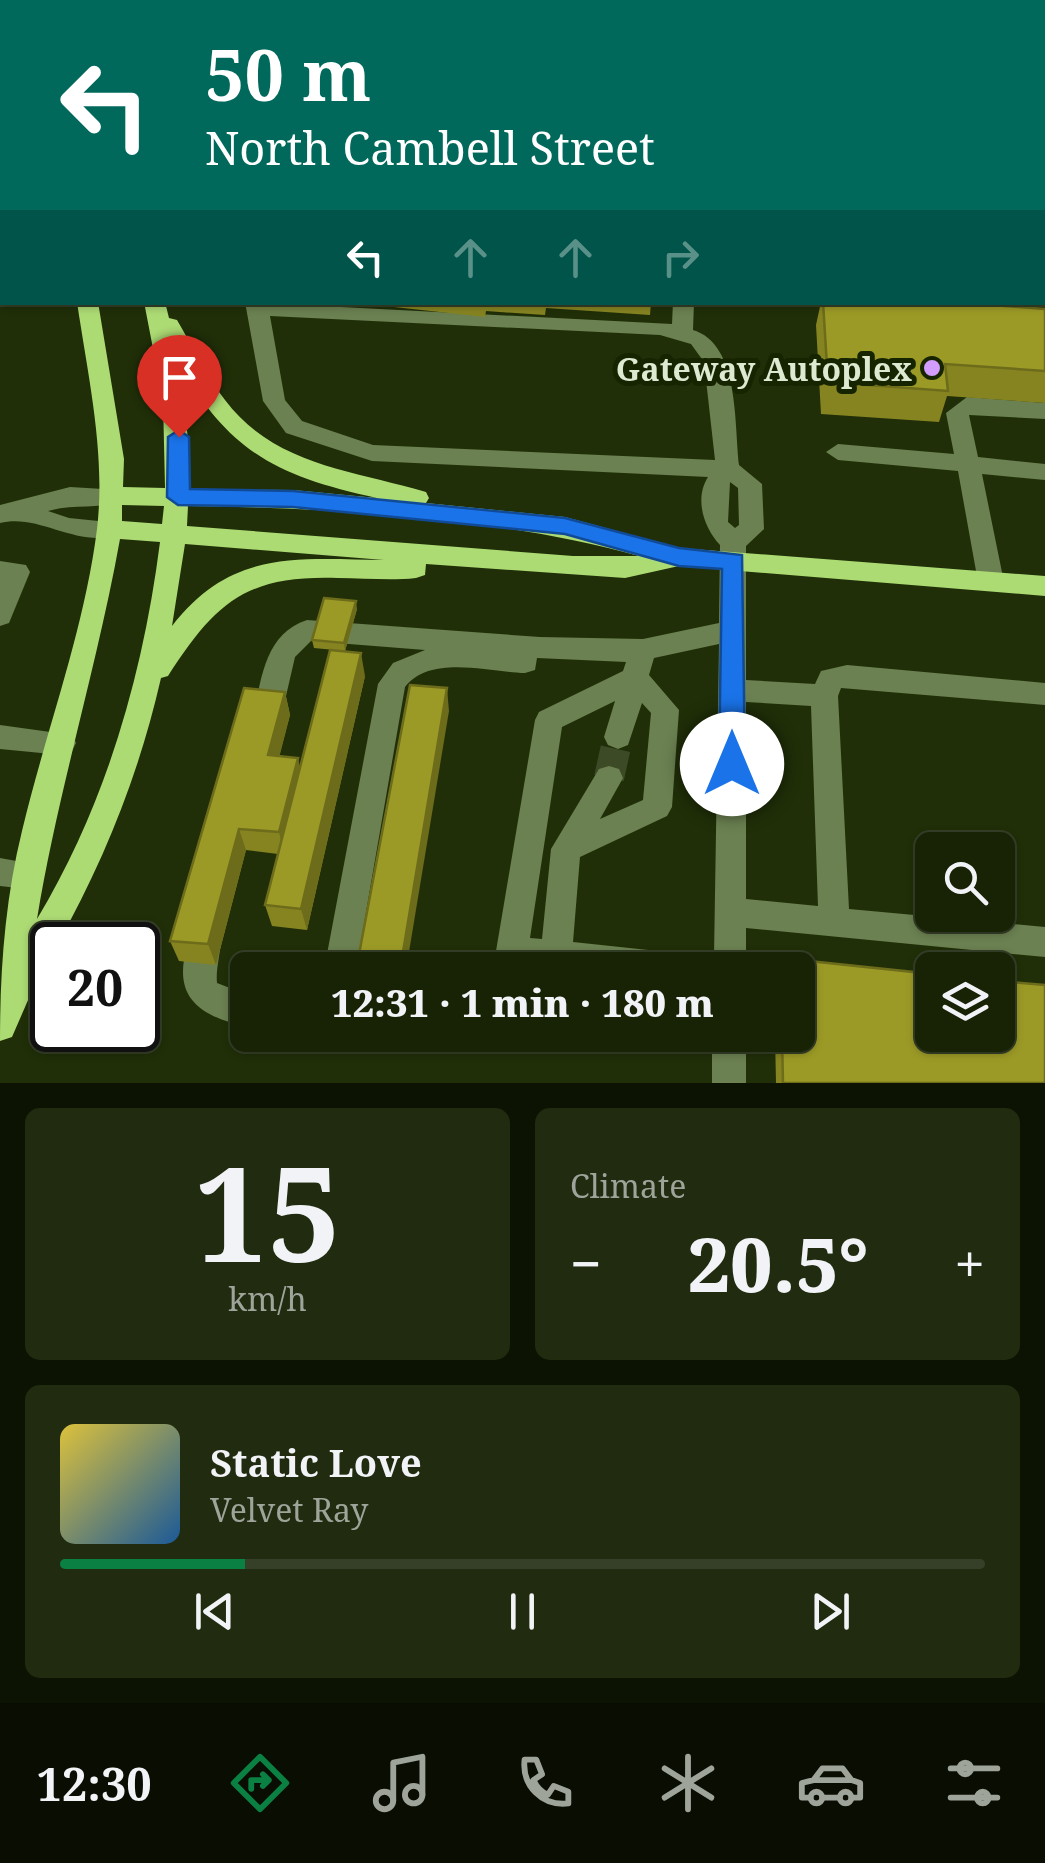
<!DOCTYPE html>
<meta charset="utf-8">
<style>
body{margin:0;font-family:"Noto Serif",serif;background:#212b10;color:#f1f3f6;height:100vh;display:flex;flex-direction:column;font-size:38px;white-space:nowrap}
*{box-sizing:border-box;margin:0}
p{font-size:32px;color:#9fa49b}
.icon{flex:none;width:55px;height:55px;fill:none;stroke:currentColor;stroke-width:2;stroke-linecap:round;stroke-linejoin:round}
.map{position:relative;height:1083px;overflow:hidden}
.details{display:flex;flex-direction:column;gap:25px;padding:25px;background:#0d1303;flex:1}
.details>*{flex:none}
.top-card{position:absolute;left:0px;top:0px;width:1045px;height:305px;box-shadow:0 2px 8px #0004,0 0 0 2px #364028;background:#00695c;color:#fff;overflow:hidden}
.buttons{position:absolute;left:915px;top:832px;display:grid;gap:20px}
.buttons a{display:grid;place-items:center;width:100px;height:100px;border-radius:15px;background:#182306;box-shadow:0 2px 8px #0004,0 0 0 2px #364028;font-size:50px}
.speed{position:absolute;left:30px;top:922px;display:flex;gap:20px;font-size:50px;font-weight:700;text-align:center}
.speed>*{display:grid;place-content:center;width:130px;height:130px;border-radius:50%;background:#182306;box-shadow:0 2px 8px #0004,0 0 0 2px #364028;line-height:1}
.speed .limit{border:5px solid #111;border-radius:15px;background:#fff;color:#111}
.pin{position:absolute;display:grid;place-items:center;width:85px;height:85px;color:#fff;margin:-102px -42px;border-radius:50% 50% 50% 0;rotate:-45deg;box-shadow:0 0 10px #0007}
.pin .icon{rotate:45deg}
.me{position:absolute;width:110px;margin:-55px;rotate:0deg;stroke-linejoin:round;filter:drop-shadow(0 0 8px #0008)}
.turn{display:flex;align-items:center;gap:35px;height:210px;padding:0 40px;font-size:45px}
.turn .icon{width:130px;height:130px;stroke-width:2.5}
.turn b{display:block;font-size:70px;line-height:85px}
.lanes{display:flex;align-items:center;height:95px;padding:0 40px;background:#0003;justify-content:center;gap:50px;direction:ltr}
.lanes .off{opacity:.35}
.big{font-size:75px;font-weight:800;line-height:1.1}
.details .tile{flex:1;display:flex;flex-direction:column;justify-content:center;gap:15px;min-width:0;padding:0 35px;border-radius:15px;background:#212b10}
.details .dial{align-items:center;gap:0}
.dial b{font-size:130px;line-height:1}
.song{display:flex;align-items:center;gap:30px}
.cover{width:120px;height:120px;border-radius:15px;background:linear-gradient(135deg,hsl(50 70% 55%),hsl(210 70% 35%))}
.played{height:10px;border-radius:5px;background:linear-gradient(90deg,#0b8043 20%,#364028 20%)}
.keys{display:flex;justify-content:space-around;direction:ltr}
.heat{display:flex;justify-content:space-between;align-items:center;font-size:55px;direction:ltr}
.details .tiles{flex:1;display:grid;gap:25px;grid-template-columns:1fr 1fr}
.tile:last-child{grid-column:span 2}
.trip{position:absolute;left:230px;top:952px;width:585px;height:100px;border-radius:15px;background:#182306;box-shadow:0 2px 8px #0004,0 0 0 2px #364028;font-weight:800;line-height:100px;text-align:center}
.menu{display:flex;height:160px;justify-content:space-around;align-items:center;background:#0a0e02;color:#9fa49b}
.menu .icon{width:70px;height:70px}
.menu .on{color:#0b8043}
.menu b{font-size:45px;color:#f1f3f6}
.map>svg:first-child{display:block}
.lines{fill:none;stroke-linecap:round;stroke-linejoin:round}
.minor-tunnel{stroke:#3c4b26;stroke-width:30;stroke-dasharray:30 15;stroke-linecap:butt}
.minor{fill:#6b8151;fill-rule:evenodd}
.major{fill:#acda73;fill-rule:evenodd}
.wall{fill:#868421}
.shaded-wall{fill:#6d6c1b}
.building{fill:#9c9a26;stroke:#6d6c1b;stroke-width:2.5}
.route{fill:#1a73e8;stroke:#114b97;stroke-width:2.5}
.poi-dot{fill:#d29dfd;stroke:#162500;stroke-width:4}
.labels{text-anchor:middle;dominant-baseline:central;stroke-width:10;stroke-linejoin:round;paint-order:stroke}
.poi-label{font-size:32px;font-weight:bold;fill:#dee9d2;stroke:#162500;text-anchor:end}
</style>
<div class="map">
<svg width="1045" height="1083" viewBox="0 0 1045 1083">
<rect width="100%" height="100%" fill="#202f08"/>
<g class="lines">
<path class="minor-tunnel" d="M 609,778 L 618,737"/>
<g class="minor">
<path d="M 66,0 L 83,0 L 84,2 L 68,2 Z"/>
<path d="M 105,0 L 122,0 L 123,2 L 107,2 Z"/>
<path d="M 1022,0 L 1038,0 L 1039,2 L 1023,2 Z"/>
<path d="M 1042,34 L 1045,35 L 1045,52 L 1042,51 Z"/>
<path d="M 2,172 L 2,184 L 0,185 L 0,173 Z"/>
<path d="M 245,302 L 672,324 L 673,302 L 694,302 L 693,330 C 740,344 734,425 739,465 L 762,484 L 764,529 L 746,546 L 746,680 L 815,684 L 821,671 L 847,665 L 1045,683 L 1045,705 L 841,688 L 838,696 L 849,909 L 1045,927 L 1045,957 L 746,928 L 746,970 L 552,970 L 501,962 L 496,951 L 535,720 L 539,712 L 623,671 L 626,662 L 537,658 L 535,670 L 525,673 C 489,672 430,654 405,687 L 356,970 L 324,970 L 378,684 L 393,663 L 425,650 L 311,641 L 295,657 L 280,722 L 276,730 L 266,734 L 256,730 L 252,722 C 261,683 263,634 307,620 L 540,637 L 643,639 L 719,623 L 720,545 C 704,528 694,499 708,477 L 372,461 L 286,433 L 263,401 ZM 270,316 L 660,335 L 691,344 L 704,362 L 715,460 L 373,445 L 302,421 L 285,400 ZM 730,482 L 738,488 L 739,525 L 735,528 L 728,522 ZM 719,644 L 714,957 L 573,942 L 580,857 L 667,816 L 672,807 L 679,710 L 649,675 L 654,658 ZM 615,701 L 604,737 L 608,745 L 618,749 L 628,745 L 642,703 L 651,713 L 643,800 L 600,819 L 623,778 L 619,769 L 609,766 L 599,769 L 551,849 L 542,939 L 530,938 L 562,727 ZM 746,702 L 811,706 L 818,906 L 746,899 Z"/>
<path d="M 967,397 L 1045,403 L 1045,419 L 969,415 L 978,457 L 1045,464 L 1045,480 L 982,474 L 1004,582 L 1000,589 L 982,589 L 978,582 L 958,471 L 838,460 L 826,452 L 838,444 L 954,454 L 946,413 Z"/>
<path d="M 70,487 L 120,490 L 123,496 L 120,502 C 97,509 72,504 48,511 L 69,518 L 118,523 L 121,529 L 118,535 C 76,548 39,513 0,523 L 0,505 Z"/>
<path d="M 0,561 L 26,565 L 30,572 L 9,623 L 0,626 Z"/>
<path d="M 0,725 L 72,735 L 76,743 L 72,751 L 62,755 L 0,749 Z"/>
<path d="M 0,858 L 38,865 L 42,875 L 38,885 L 27,889 L 0,886 Z"/>
<path d="M 207,918 L 218,923 C 226,940 215,963 217,983 L 248,995 L 248,1027 C 183,1013 169,984 196,923 Z"/>
<rect x="712" y="1035" width="34" height="48"/>
</g>
<g class="major">
<rect x="0" y="94" width="2" height="13"/>
<path d="M 77,302 L 98,302 L 124,459 L 123,487 L 165,488 L 163,400 L 144,302 L 165,302 L 169,318 L 177,320 C 193,347 206,376 225,400 C 275,466 353,470 426,492 L 429,498 L 426,503 L 565,517 L 679,548 L 1045,576 L 1045,596 L 679,566 L 625,578 L 426,564 L 425,575 L 416,578 C 390,581 364,578 338,578 C 246,575 216,602 168,676 L 161,678 C 139,774 105,859 57,945 L 52,945 L 12,1037 L 0,1041 C 0,970 5,900 22,831 C 46,730 84,632 97,529 C 106,453 88,377 77,302 ZM 180,365 C 229,453 280,477 377,498 L 293,490 L 189,489 L 189,449 ZM 122,505 L 164,506 L 162,524 L 122,521 ZM 188,506 C 335,508 498,517 639,556 L 573,556 L 187,526 ZM 120,539 L 160,542 C 143,675 106,804 37,919 C 58,791 97,667 120,539 ZM 185,544 L 384,560 C 296,559 232,549 172,626 Z"/>
</g>
</g>
<g class="wall">
<path d="M 895,0 L 934,0 L 933,2 Z"/>
<path d="M 385,302 L 651,302 L 650,315 L 546,308 L 545,315 L 486,311 L 485,317 L 385,306 Z"/>
<path d="M 821,302 L 954,302 L 1045,309 L 1045,403 L 947,396 L 939,422 L 821,414 L 816,325 Z"/>
<path d="M 357,609 L 345,651 L 314,648 L 312,640 Z"/>
<path d="M 365,676 L 307,930 L 272,926 L 265,905 L 278,854 L 246,850 L 216,965 L 179,961 L 170,941 L 285,692 L 290,715 L 279,756 L 300,769 Z"/>
<path d="M 780,958 L 1045,1083 L 776,1083 L 775,1035 L 798,1035 L 798,970 L 777,970 Z"/>
</g>
<g class="shaded-wall">
<path d="M 356,601 L 357,609 L 345,651 L 344,643 Z"/>
<path d="M 361,653 L 365,676 L 307,930 L 301,909 Z"/>
<path d="M 447,688 L 449,711 L 406,970 L 400,970 Z"/>
<path d="M 285,692 L 290,715 L 274,778 L 268,755 Z"/>
<path d="M 298,758 L 303,781 L 284,854 L 279,832 Z"/>
<path d="M 239,829 L 246,850 L 216,965 L 208,944 Z"/>
</g>
<g class="building">
<path d="M 358,0 L 451,0 L 451,2 L 357,2 Z"/>
<path d="M 823,302 L 954,302 L 1045,309 L 1045,371 L 945,364 L 948,391 L 828,382 Z"/>
<path d="M 324,598 L 356,601 L 344,643 L 312,640 Z"/>
<path d="M 330,650 L 361,653 L 301,909 L 265,905 Z"/>
<path d="M 410,685 L 447,688 L 400,970 L 356,970 Z"/>
<path d="M 244,688 L 285,692 L 268,755 L 298,758 L 279,832 L 239,829 L 208,944 L 170,941 Z"/>
<path d="M 780,958 L 932,974 L 932,1035 L 998,1035 L 998,981 L 1045,985 L 1045,1083 L 783,1083 L 782,1035 L 798,1035 L 798,970 L 781,970 Z"/>
</g>
<path class="route" d="M 179,430 L 189,437 L 190,489 L 293,491 L 565,518 L 679,548 L 742,555 L 745,764 L 741,772 L 723,772 L 719,764 L 722,569 L 679,566 L 565,534 L 293,507 L 178,505 L 167,497 L 168,437 Z"/>
<circle class="poi-dot" cx="932" cy="368" r="10"/>
<g class="labels">
<g class="poi-label">
<text x="912" y="368">Gateway Autoplex</text>
</g>
</g>
</svg>
<div class="buttons">
<a><svg class="icon" aria-label="search" viewBox="0 0 24 24"><circle cx="10" cy="10" r="6"/><path d="M15 15l6 6"/></svg></a>
<a><svg class="icon" aria-label="layers" viewBox="0 0 24 24"><path d="M12 4l9 5-9 5-9-5zM3 14l9 5 9-5"/></svg></a>
</div>
<div class="speed"><div class="limit">20</div></div>
<div class="pin" style="left:179px;top:437px;background:#d93025"><svg class="icon" aria-label="arrive" viewBox="0 0 24 24"><path d="M6 21V4h12l-3 4 3 4H6"/></svg></div>
<svg class="me" style="left:732px;top:764px" viewBox="-20 -20 40 40"><circle r="19" fill="#fff"/><path d="M0-13L10 11 0 6-10 11z" fill="#1a73e8"/></svg>
<div class="trip">12:31 · 1 min · 180 m</div>
<div class="top-card">
<div class="turn"><svg class="icon" aria-label="left" viewBox="0 0 24 24"><path d="M17 20v-9H6M10 6l-5 5 5 5"/></svg><div><b>50 m</b>North Cambell Street</div></div>
<div class="lanes"><svg class="icon" aria-label="left" viewBox="0 0 24 24"><path d="M17 20v-9H6M10 6l-5 5 5 5"/></svg><svg class="icon off" aria-label="ahead" viewBox="0 0 24 24"><path d="M12 20V5M6 11l6-6 6 6"/></svg><svg class="icon off" aria-label="ahead" viewBox="0 0 24 24"><path d="M12 20V5M6 11l6-6 6 6"/></svg><svg class="icon off" aria-label="right" viewBox="0 0 24 24"><path d="M7 20v-9h11M14 6l5 5-5 5"/></svg></div>
</div>
</div>
<section class="details">
<div class="tiles">
<div class="tile dial"><b>15</b><p>km/h</p></div>
<div class="tile"><p>Climate</p>
<div class="heat"><a>−</a><b class="big">20.5°</b><a>+</a></div>
</div>
<div class="tile">
<div class="song"><i class="cover"></i><div><b>Static Love</b><p>Velvet Ray</p></div></div>
<div class="played"></div>
<div class="keys"><svg class="icon" aria-label="previous" viewBox="0 0 24 24"><path d="M18 5L8 12l10 7zM5 5v14"/></svg><svg class="icon" aria-label="pause" viewBox="0 0 24 24"><path d="M8 5v14M16 5v14"/></svg><svg class="icon" aria-label="next" viewBox="0 0 24 24"><path d="M6 5l10 7-10 7zM19 5v14"/></svg></div>
</div>
</div>
</section>
<nav class="menu">
<b>12:30</b>
<svg class="icon on" aria-label="directions" viewBox="0 0 24 24"><path d="M12 3l9 9-9 9-9-9zM9 14v-3h6M13 9l2 2-2 2"/></svg>
<svg class="icon" aria-label="music" viewBox="0 0 24 24"><path d="M9 18V5l10-2v13"/><circle cx="6" cy="18" r="3"/><circle cx="16" cy="16" r="3"/></svg>
<svg class="icon" aria-label="phone" viewBox="0 0 24 24"><path d="M5 4h4l2 5-3 2q2 4 5 5l2-3 5 2v4C11 20 4 13 5 4z"/></svg>
<svg class="icon" aria-label="climate" viewBox="0 0 24 24"><path d="M12 3v18M4 7l16 10M4 17L20 7"/></svg>
<svg class="icon" aria-label="car" viewBox="0 0 24 24"><path d="M5 17H2v-5l4-1 3-4h7l3 4 3 1v5h-3M9 17h6M6 11h13"/><circle cx="7" cy="17" r="2"/><circle cx="17" cy="17" r="2"/></svg>
<svg class="icon" aria-label="filters" viewBox="0 0 24 24"><path d="M4 7h16M4 17h16"/><circle cx="9" cy="7" r="2"/><circle cx="15" cy="17" r="2"/></svg>
</nav>
